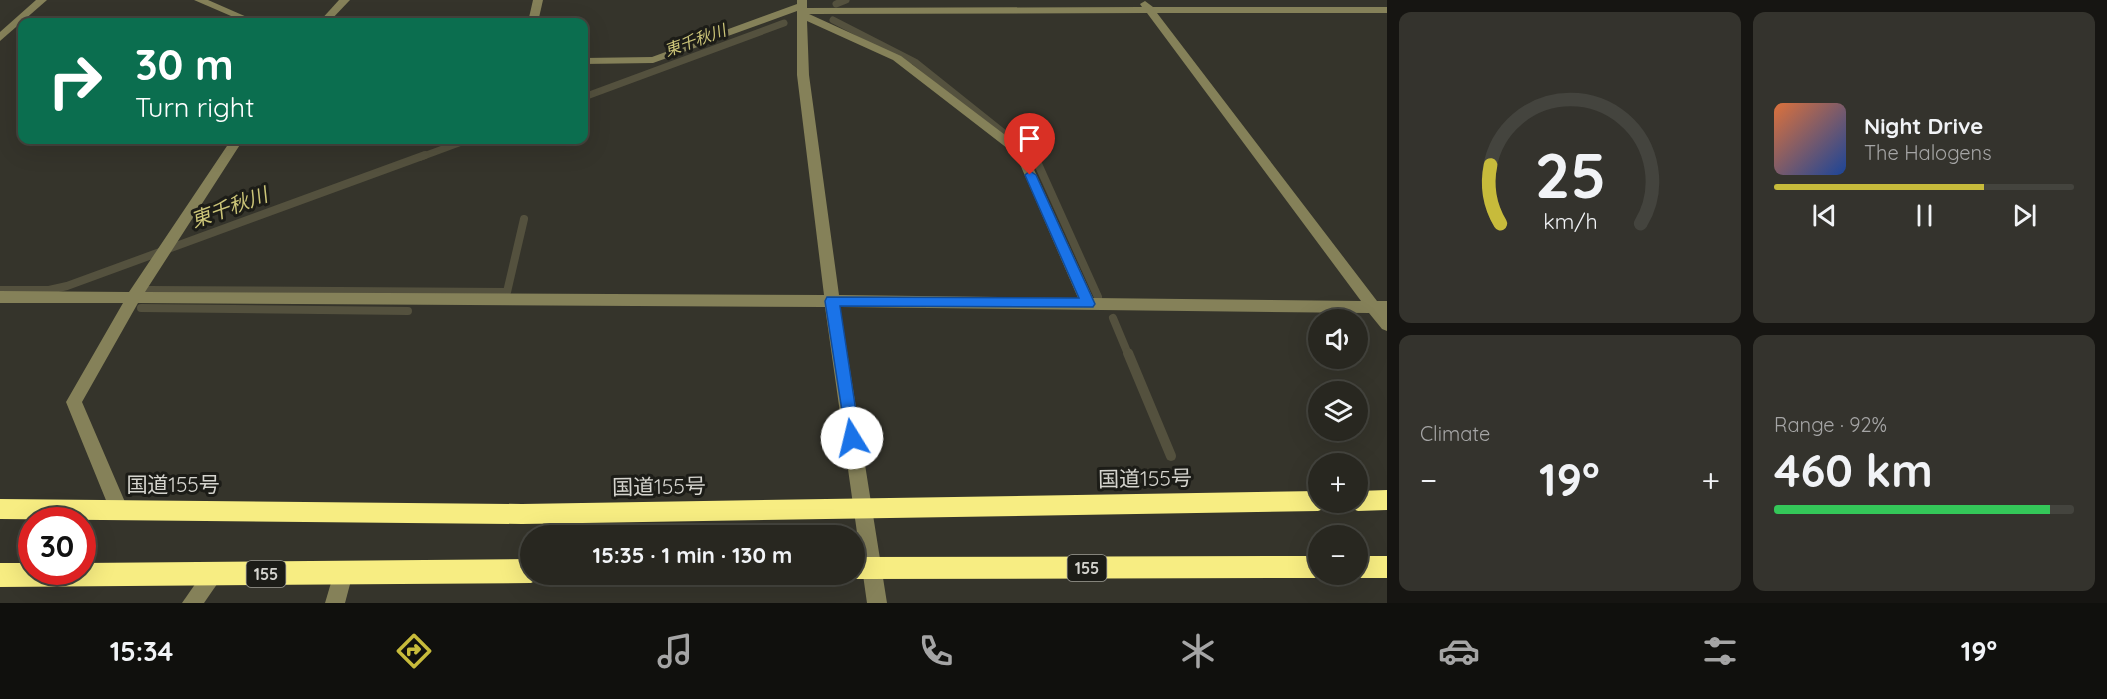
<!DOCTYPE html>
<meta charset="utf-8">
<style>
body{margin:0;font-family:Quicksand,"Noto Sans JP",sans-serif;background:#34332d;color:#f1f3f6;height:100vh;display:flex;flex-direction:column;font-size:22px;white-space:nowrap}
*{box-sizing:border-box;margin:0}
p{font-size:20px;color:#a5a5a5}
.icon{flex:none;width:33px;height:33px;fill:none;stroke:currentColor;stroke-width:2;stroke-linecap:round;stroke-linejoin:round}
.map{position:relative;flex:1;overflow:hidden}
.side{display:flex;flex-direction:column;gap:12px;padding:12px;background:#161512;width:720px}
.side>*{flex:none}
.banner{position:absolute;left:18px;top:18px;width:570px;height:126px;border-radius:12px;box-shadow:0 6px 24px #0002,0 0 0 2px #44443e;background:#0b6e4f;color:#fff;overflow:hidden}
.tools{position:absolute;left:1308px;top:309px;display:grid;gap:12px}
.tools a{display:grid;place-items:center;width:60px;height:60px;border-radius:50%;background:#282720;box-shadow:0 6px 24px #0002,0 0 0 2px #44443e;font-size:30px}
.speed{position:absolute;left:18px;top:507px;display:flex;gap:12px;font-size:30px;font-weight:700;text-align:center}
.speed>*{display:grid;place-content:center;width:78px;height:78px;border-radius:50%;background:#282720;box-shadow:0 6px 24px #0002,0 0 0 2px #44443e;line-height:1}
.speed .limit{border:9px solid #d22;background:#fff;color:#111}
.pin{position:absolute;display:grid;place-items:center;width:51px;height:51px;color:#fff;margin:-62px -26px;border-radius:50% 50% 50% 0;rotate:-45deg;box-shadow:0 0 6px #0007}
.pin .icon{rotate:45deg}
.me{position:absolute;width:66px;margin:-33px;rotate:351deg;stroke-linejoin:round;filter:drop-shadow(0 0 4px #0008)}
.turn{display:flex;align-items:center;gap:21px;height:126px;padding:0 18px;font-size:27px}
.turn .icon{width:78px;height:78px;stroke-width:2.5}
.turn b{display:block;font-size:42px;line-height:51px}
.big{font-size:45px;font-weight:700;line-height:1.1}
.side .tile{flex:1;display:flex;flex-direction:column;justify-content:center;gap:9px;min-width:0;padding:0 21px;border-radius:12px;background:#34332d}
.side .dial{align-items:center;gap:0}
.dial svg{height:156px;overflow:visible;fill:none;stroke:#44443e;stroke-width:7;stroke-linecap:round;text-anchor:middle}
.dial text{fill:#f1f3f6;stroke:none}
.song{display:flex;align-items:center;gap:18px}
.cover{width:72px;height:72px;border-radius:9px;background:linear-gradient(135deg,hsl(20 70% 55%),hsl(220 70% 35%))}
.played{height:6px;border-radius:3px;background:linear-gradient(90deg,#c7bb3b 70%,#44443e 70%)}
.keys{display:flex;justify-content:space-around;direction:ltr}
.heat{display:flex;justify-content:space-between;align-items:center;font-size:33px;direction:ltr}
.charge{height:9px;border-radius:4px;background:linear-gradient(90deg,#34c759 92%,#44443e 0)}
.side .tiles{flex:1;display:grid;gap:12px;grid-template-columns:repeat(2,1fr)}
.trip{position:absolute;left:520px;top:525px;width:345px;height:60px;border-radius:30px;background:#282720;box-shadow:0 6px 24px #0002,0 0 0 2px #44443e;font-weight:700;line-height:60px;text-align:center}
.menu{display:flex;height:96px;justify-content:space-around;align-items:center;background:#10100d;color:#a5a5a5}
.menu .icon{width:42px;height:42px}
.menu .selected{color:#c7bb3b}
.menu b{font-size:27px;color:#f1f3f6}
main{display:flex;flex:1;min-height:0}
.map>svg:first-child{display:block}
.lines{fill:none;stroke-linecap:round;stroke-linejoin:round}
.stream-far2{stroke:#54513e;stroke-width:7}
.stream-far1{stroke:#54513e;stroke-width:8}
.stream{stroke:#54513e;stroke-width:10}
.minor{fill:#858159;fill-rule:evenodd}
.highway{fill:#f7ed82;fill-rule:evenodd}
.route{fill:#1a73e8;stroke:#114b97;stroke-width:1.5}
.labels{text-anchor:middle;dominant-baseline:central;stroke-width:6;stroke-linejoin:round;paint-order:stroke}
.far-water-label{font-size:16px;font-style:italic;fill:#ccc578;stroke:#1c1c17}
.shield{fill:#1c1c17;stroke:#9e9d97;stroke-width:1.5}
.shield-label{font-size:16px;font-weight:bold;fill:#d5d4ce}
.water-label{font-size:20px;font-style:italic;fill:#ccc578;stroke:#1c1c17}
.near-street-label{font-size:21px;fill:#d5d4ce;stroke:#1c1c17}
</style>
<main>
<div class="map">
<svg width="1387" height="603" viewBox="0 0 1387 603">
<rect width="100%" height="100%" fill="#35342b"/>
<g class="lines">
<g class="stream-far2">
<path d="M 836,4 L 846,0"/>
<path d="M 833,20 L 915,62 L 1034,157"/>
<path d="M 584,97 L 784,23"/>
<path d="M 421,157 L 467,140"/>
</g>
<g class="stream-far1">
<path d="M 1034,155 L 1098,297"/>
<path d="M 0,290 L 49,290 L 67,286 L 425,155"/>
<path d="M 147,290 L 507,292 L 524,219"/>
<path d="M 141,308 L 408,311"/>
<path d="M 1113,318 L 1128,354"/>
</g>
<path class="stream" d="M 1128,353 L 1171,456"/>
<g class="minor">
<path d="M 36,0 L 47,0 L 0,41 L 0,32 Z"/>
<path d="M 194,0 L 208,0 L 258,22 L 245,22 Z"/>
<path d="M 339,0 L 350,0 L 329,22 L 319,22 Z"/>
<path d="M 533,0 L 543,0 L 538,22 L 528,22 Z"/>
<path d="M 797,0 L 807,0 L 807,8 L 1142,7 L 1140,4 L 1145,1 L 1153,7 L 1387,7 L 1387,13 L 1157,13 L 1377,301 L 1387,301 L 1387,331 L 1382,329 L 1369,313 L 840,307 L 887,603 L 867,603 L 825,307 L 138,303 L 82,402 L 128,509 L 126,515 L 119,518 L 112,515 L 66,402 L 123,303 L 0,303 L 0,291 L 129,292 L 231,140 L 243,140 L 145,292 L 824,295 L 797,75 L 797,11 L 653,63 L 584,64 L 584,58 L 652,57 L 797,4 ZM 1147,13 L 1361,301 L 1093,298 L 1025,150 L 901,56 L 809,14 ZM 807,21 L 893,60 L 1016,155 L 1078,298 L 839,295 L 809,75 Z"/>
<path d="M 343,563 L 350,566 L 353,573 L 345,603 L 325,603 L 336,566 Z"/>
<path d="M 214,564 L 221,567 L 224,574 L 204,603 L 182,603 L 207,567 Z"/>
</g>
<g class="highway">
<path d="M 1387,490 L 1387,510 L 1358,511 L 1350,508 L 1348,502 L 1358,502 L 1358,491 Z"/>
<path d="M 1318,491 L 1318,502 L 1328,502 L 1326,508 L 1318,511 L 522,524 L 0,519 L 0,499 L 522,504 Z"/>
<path d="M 1318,556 L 1318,574 L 1327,574 L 1318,578 L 855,579 L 846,574 L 855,574 L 855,557 Z"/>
<path d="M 1358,556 L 1387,556 L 1387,578 L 1358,578 L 1350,575 L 1358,574 Z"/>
<path d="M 531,559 L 531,574 L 541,574 L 539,579 L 531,583 L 0,587 L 0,563 L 32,563 L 32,572 L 82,572 L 82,563 Z"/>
</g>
</g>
<path class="route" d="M 1030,171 L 1036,175 L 1095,304 L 1093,307 L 840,306 L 860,438 L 858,443 L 847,443 L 825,301 L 827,297 L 1079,298 L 1025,175 Z"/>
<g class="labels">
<g class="far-water-label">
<text transform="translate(695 40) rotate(-20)">東千秋川</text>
</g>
<g class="shield">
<rect x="1067.5" y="555" width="39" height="26" rx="4.5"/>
<rect x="246.5" y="561" width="39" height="26" rx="4.5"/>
</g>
<g class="shield-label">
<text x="1087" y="568">155</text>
<text x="266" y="574">155</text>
</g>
<g class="water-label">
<text transform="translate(229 207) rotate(-20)">東千秋川</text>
</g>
<g class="near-street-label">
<text transform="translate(1145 478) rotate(-1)">国道155号</text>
<text x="173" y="484">国道155号</text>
<text transform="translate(659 486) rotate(-1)">国道155号</text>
</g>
</g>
</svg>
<div class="tools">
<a><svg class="icon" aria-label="sound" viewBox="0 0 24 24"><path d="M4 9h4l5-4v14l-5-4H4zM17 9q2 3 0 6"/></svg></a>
<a><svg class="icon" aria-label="layers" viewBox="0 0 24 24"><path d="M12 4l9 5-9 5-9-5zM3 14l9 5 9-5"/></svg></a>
<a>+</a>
<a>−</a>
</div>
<div class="speed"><div class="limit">30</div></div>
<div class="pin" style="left:1030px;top:175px;background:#d93025"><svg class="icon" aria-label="arrive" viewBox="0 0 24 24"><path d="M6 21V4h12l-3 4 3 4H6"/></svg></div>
<svg class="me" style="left:852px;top:438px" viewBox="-20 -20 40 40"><circle r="19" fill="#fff"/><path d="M0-13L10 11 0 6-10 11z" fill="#1a73e8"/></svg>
<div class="trip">15:35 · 1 min · 130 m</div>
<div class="banner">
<div class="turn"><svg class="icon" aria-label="right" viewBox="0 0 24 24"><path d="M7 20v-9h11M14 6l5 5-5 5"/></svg><div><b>30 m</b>Turn right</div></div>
</div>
</div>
<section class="side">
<div class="tiles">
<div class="tile dial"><svg viewBox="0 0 100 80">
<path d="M14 69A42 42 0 1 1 86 69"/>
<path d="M14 69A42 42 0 0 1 9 39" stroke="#c7bb3b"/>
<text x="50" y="56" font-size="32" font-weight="700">25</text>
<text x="50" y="72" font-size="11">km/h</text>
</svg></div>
<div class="tile">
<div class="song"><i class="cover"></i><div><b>Night Drive</b><p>The Halogens</p></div></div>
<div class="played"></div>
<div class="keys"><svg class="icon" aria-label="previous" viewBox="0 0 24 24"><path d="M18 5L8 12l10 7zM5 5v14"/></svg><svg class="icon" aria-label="pause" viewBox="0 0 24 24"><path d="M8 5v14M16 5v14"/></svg><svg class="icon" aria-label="next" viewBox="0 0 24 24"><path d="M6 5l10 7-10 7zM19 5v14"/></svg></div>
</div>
<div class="tile"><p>Climate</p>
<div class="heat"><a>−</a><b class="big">19°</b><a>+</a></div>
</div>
<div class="tile"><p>Range · 92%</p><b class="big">460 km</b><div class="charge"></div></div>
</div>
</section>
</main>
<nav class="menu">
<b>15:34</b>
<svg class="icon selected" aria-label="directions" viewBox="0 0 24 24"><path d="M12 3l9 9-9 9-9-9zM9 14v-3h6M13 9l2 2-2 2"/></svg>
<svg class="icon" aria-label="music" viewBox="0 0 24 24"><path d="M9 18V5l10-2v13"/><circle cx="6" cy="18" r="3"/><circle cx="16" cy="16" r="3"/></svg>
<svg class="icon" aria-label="phone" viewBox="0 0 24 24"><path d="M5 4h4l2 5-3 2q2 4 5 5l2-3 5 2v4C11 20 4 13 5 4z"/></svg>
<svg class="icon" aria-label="climate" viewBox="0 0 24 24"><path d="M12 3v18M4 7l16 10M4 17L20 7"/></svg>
<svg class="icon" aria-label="car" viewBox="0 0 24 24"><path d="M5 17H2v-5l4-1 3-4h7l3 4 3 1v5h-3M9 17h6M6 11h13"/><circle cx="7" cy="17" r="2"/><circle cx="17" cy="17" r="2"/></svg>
<svg class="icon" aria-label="filters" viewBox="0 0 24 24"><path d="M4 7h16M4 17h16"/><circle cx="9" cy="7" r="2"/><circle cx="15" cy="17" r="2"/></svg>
<b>19°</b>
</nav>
